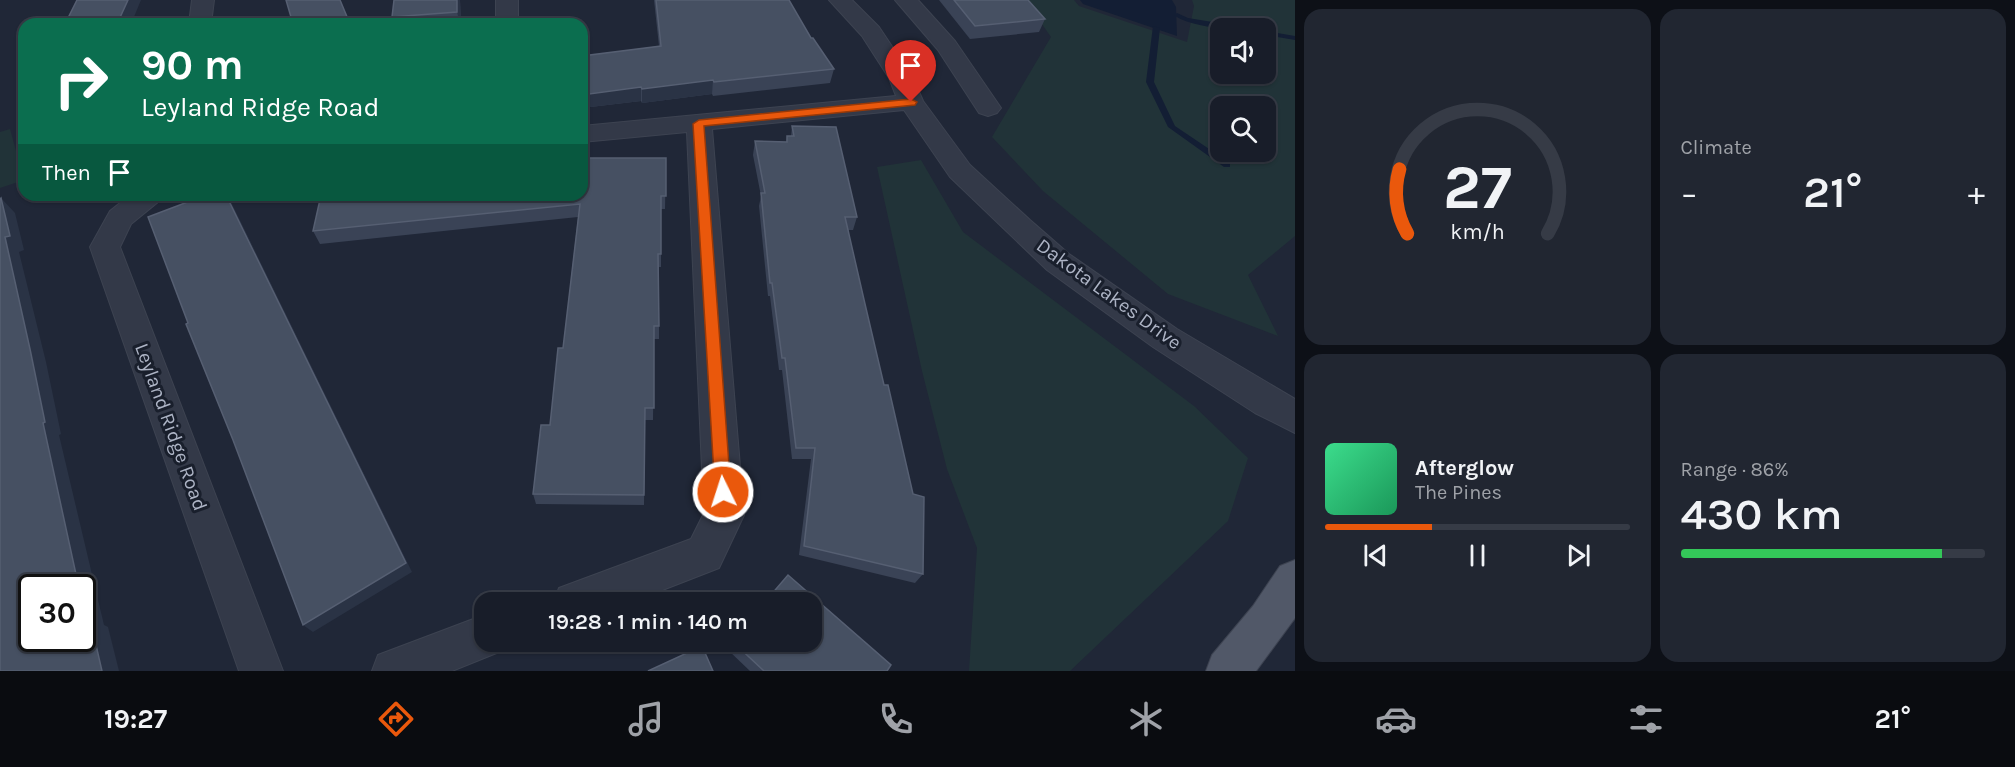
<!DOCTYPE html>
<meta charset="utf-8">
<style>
body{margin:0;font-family:Karla,sans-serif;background:#212631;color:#f1f3f6;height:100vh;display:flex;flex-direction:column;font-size:22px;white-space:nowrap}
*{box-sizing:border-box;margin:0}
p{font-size:20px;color:#9fa2a8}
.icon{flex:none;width:33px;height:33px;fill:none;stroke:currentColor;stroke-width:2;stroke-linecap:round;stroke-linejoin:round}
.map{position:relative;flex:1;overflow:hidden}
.side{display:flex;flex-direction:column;gap:9px;padding:9px;background:#0d1017;width:720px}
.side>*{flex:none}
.banner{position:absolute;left:18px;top:18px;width:570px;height:183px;border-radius:18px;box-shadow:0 2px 4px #0004,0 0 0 2px #363b46;background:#0b6e4f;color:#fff;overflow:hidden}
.controls{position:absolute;left:1210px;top:18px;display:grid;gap:12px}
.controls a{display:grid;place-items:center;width:66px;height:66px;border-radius:12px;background:#181d29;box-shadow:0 2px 4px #0004,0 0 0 2px #363b46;font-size:30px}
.speed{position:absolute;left:18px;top:574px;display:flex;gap:12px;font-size:30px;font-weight:700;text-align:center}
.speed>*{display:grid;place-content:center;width:78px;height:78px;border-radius:50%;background:#181d29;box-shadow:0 2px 4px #0004,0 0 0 2px #363b46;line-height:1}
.speed .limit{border:3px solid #111;border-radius:9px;background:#fff;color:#111}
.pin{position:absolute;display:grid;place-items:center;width:51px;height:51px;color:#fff;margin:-62px -26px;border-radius:50% 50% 50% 0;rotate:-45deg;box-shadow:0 0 6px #0007}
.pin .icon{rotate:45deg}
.me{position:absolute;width:66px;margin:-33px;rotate:356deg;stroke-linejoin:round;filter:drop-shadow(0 0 4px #0008)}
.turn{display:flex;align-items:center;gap:21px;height:126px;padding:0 24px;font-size:27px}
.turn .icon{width:78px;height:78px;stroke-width:2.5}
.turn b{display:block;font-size:42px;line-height:51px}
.then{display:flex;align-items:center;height:57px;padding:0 24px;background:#0003;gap:12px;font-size:22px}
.big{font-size:45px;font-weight:600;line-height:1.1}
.side .widget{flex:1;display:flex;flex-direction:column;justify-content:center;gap:9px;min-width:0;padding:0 21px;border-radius:18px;background:#212631}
.side .dial{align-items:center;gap:0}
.dial svg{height:156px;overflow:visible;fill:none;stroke:#363b46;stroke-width:7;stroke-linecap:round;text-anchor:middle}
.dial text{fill:#f1f3f6;stroke:none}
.song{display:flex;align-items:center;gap:18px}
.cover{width:72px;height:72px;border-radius:9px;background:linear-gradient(135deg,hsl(150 70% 55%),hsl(150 70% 35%))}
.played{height:6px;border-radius:3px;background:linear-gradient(90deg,#ea580c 35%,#363b46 35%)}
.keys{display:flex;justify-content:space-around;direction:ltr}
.heat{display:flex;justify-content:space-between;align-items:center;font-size:33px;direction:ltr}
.charge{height:9px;border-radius:4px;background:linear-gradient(90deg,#34c759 86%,#363b46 0)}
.side .tiles{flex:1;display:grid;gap:9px;grid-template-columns:repeat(2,1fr)}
.trip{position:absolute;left:474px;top:592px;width:348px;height:60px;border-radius:18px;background:#181d29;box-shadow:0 2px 4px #0004,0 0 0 2px #363b46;font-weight:600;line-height:60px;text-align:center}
.dock{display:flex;height:96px;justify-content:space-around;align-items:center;background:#0a0c10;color:#9fa2a8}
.dock .icon{width:42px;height:42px}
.dock .current{color:#ea580c}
.dock b{font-size:27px;color:#f1f3f6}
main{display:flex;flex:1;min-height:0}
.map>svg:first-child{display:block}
.green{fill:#213338;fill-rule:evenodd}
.water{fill:#131e34}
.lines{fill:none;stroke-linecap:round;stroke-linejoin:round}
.stream{fill:#131e34;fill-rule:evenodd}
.minor-casing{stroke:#3d4351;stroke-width:2}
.major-casing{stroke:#3d4351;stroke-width:2}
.minor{fill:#333948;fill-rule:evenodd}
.major{fill:#515868;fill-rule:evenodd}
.wall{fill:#3a4356}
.shaded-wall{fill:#2a3345}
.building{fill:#465062;stroke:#565f72;stroke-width:1.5}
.route{fill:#ea580c;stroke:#983908;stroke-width:1.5}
.labels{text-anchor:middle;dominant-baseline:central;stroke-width:6;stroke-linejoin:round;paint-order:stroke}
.street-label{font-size:20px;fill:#adb4c5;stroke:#191f2c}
</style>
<main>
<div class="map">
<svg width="1295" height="671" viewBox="0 0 1295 671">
<rect width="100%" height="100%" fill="#202737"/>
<g class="green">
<path d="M 1025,0 L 1074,0 L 1079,6 L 1187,42 L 1194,6 L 1192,0 L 1295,0 L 1295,236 L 1248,275 L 1278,336 L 1168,294 L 1043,191 L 992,137 L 1051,37 ZM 1221,28 L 1266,28 L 1266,74 L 1221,74 ZM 1221,106 L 1266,106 L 1266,152 L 1221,152 Z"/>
<path d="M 10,129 L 24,180 L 0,188 L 0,132 Z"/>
<path d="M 921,160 L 963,232 L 1194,406 L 1248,458 L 1228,521 L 1070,671 L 969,671 L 977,548 L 947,469 L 922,371 L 877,167 Z"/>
</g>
<path class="water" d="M 1080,0 L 1172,0 L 1176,7 L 1177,36 L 1083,4 Z"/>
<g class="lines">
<g class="stream">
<path d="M 1177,13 L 1188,18 L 1237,26 L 1241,28 C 1222,30 1191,26 1175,16 L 1174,15 Z"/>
<path d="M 1153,26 L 1160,28 L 1154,82 L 1175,126 L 1230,163 L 1230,167 L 1224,167 L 1168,127 L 1146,82 Z"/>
<path d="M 1266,31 L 1295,36 L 1295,40 L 1266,35 Z"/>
</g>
<defs>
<g id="minor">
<path d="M 192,0 L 214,0 L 211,24 L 189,24 Z"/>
<rect x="496" y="0" width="22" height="24"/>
<path d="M 829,0 L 852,0 L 879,27 L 913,78 L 923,101 L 970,165 L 1030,220 L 1069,254 L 1177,329 L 1295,399 L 1295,433 L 1255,413 L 1153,347 L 1047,270 L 950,177 L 904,110 L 712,129 L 744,515 L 719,568 L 629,603 L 553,603 L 559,588 L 691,539 L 704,513 L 687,132 L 582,142 L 582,126 L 896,96 L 889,78 L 862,36 Z"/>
<path d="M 895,0 L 918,0 L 955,41 L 1001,108 L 997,113 L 988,116 L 979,113 L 938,50 Z"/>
<path d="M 130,195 L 162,195 L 158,202 L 131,224 L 120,247 L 283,671 L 239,671 L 90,247 L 110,211 Z"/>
<path d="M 484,615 L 484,642 L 504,642 L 499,652 L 452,671 L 372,671 L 378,655 Z"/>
</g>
<path id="major" d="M 1295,560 L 1295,618 L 1256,671 L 1206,671 L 1212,655 L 1253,606 L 1280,566 Z"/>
</defs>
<use href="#minor" class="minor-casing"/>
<use href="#major" class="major-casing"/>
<use href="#minor" class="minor"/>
<use href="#major" class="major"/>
</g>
<g class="wall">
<path d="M 394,0 L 460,0 L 461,24 L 394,24 L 392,17 Z"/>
<path d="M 654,0 L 789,0 L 811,38 L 834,69 L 830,83 L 713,96 L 712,94 L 642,103 L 641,101 L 582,108 L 582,56 L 659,46 Z"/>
<path d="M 939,0 L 1028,0 L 1045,19 L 1039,32 L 970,39 Z"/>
<path d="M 792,126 L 857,217 L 853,230 L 848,230 L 923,574 L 915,583 L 799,555 L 811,459 L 792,459 L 782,370 L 779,370 L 770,296 L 768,296 L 759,206 L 761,196 L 753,155 L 755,141 L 786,142 L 787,136 L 791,136 Z"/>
<path d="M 666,158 L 665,209 L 661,209 L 661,267 L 659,267 L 659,339 L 654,339 L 653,420 L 645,420 L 644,505 L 536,504 L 533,494 L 550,425 L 563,348 L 578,217 L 320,244 L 313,231 Z"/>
<path d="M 731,642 L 812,642 L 887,671 L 750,671 L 728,650 Z"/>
</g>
<g class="shaded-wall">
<path d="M 128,0 L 141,0 L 131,24 L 117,24 Z"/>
<path d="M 457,0 L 460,0 L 461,24 L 460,24 L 457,12 Z"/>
<path d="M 713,80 L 712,94 L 642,103 L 642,89 Z"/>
<path d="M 641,87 L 641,101 L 582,108 L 582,95 Z"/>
<path d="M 226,195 L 231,202 L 412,572 L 313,632 L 303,625 Z"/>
<path d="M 1,198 L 15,213 L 24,250 L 19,252 L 46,362 L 61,434 L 59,435 L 104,625 L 108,627 L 119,671 L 102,671 L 87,621 L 82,602 L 82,588 L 79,588 L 43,423 L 5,237 Z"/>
</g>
<g class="building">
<path d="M 77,0 L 128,0 L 117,24 L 65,24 Z"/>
<path d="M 286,0 L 340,0 L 350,24 L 293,24 Z"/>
<path d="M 394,0 L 457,0 L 457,12 L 392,17 Z"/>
<path d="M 656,0 L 789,0 L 811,38 L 813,38 L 834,69 L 714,82 L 713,80 L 642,89 L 641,87 L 582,95 L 582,56 L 661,46 Z"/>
<path d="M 954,0 L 1028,0 L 1045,19 L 975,26 Z"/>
<path d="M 792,126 L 836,127 L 857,217 L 845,217 L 865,304 L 884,385 L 888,385 L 913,494 L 924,497 L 923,574 L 804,546 L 815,448 L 796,448 L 785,358 L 782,358 L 772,283 L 770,283 L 761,193 L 765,193 L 755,141 L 787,142 L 787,136 L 794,136 Z"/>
<path d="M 582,158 L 666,158 L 666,196 L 661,196 L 661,254 L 658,254 L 659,326 L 654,326 L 654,408 L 645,408 L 644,495 L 533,494 L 541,425 L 550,425 L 558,348 L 563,348 L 580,204 L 313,231 L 321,195 L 582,195 Z"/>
<path d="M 206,195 L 226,195 L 406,563 L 303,625 L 233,440 L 186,324 L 188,323 L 148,217 Z"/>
<path d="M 1,198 L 10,236 L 5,237 L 30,349 L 45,422 L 43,423 L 79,588 L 32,588 L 32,639 L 82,639 L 82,602 L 87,621 L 90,619 L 102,671 L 0,671 L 0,199 Z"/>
<path d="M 788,575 L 891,665 L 887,671 L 764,671 L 733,642 L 812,642 L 812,603 L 764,603 Z"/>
<path d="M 702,646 L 713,671 L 648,671 Z"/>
</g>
<path class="route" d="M 911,99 L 917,102 L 915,105 L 704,126 L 731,492 L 728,497 L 723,500 L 717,497 L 715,492 L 693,124 L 699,120 Z"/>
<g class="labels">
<g class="street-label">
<text transform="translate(1109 294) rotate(36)">Dakota Lakes Drive</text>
<text transform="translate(171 427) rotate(70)">Leyland Ridge Road</text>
</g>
</g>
</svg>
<div class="controls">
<a><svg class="icon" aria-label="sound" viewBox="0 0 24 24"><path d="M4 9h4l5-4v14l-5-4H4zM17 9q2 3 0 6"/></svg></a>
<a><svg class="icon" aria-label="search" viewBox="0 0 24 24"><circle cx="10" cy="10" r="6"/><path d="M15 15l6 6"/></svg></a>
</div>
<div class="speed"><div class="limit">30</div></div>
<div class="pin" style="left:911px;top:102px;background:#d93025"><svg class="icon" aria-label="arrive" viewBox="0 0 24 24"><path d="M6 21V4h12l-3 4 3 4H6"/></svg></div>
<svg class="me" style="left:723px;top:492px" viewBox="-20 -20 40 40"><circle r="17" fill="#ea580c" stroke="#fff" stroke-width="3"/><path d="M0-11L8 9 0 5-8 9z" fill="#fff"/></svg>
<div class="trip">19:28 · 1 min · 140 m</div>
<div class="banner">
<div class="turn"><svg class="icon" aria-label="right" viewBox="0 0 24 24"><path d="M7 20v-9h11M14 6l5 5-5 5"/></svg><div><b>90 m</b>Leyland Ridge Road</div></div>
<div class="then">Then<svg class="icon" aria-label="arrive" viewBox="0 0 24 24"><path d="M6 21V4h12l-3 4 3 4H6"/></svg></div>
</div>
</div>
<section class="side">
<div class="tiles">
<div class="widget dial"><svg viewBox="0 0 100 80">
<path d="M14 69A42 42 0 1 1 86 69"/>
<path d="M14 69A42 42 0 0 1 10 36" stroke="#ea580c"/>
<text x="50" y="56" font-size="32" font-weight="700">27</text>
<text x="50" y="72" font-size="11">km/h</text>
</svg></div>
<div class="widget"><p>Climate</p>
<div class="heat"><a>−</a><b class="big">21°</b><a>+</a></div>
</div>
<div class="widget">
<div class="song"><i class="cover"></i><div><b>Afterglow</b><p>The Pines</p></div></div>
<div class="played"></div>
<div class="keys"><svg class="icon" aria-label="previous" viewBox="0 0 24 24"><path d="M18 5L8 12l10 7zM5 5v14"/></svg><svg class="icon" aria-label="pause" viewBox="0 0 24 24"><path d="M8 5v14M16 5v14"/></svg><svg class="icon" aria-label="next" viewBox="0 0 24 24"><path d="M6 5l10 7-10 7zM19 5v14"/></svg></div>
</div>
<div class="widget"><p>Range · 86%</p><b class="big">430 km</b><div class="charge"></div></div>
</div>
</section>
</main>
<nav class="dock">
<b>19:27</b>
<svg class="icon current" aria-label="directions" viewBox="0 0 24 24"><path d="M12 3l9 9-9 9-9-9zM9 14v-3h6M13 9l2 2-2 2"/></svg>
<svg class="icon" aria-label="music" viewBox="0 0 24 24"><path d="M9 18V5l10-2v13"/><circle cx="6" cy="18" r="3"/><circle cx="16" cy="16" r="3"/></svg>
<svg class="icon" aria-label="phone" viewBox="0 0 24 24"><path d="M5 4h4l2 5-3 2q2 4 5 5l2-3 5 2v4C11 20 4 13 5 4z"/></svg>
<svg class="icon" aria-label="climate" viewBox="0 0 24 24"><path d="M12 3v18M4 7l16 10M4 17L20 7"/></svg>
<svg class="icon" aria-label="car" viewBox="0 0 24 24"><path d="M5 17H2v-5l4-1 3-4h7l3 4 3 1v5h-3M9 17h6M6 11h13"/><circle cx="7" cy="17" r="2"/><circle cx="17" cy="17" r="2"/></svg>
<svg class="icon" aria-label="filters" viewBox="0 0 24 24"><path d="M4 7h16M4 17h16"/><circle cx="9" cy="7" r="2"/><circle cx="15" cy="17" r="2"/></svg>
<b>21°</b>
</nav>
